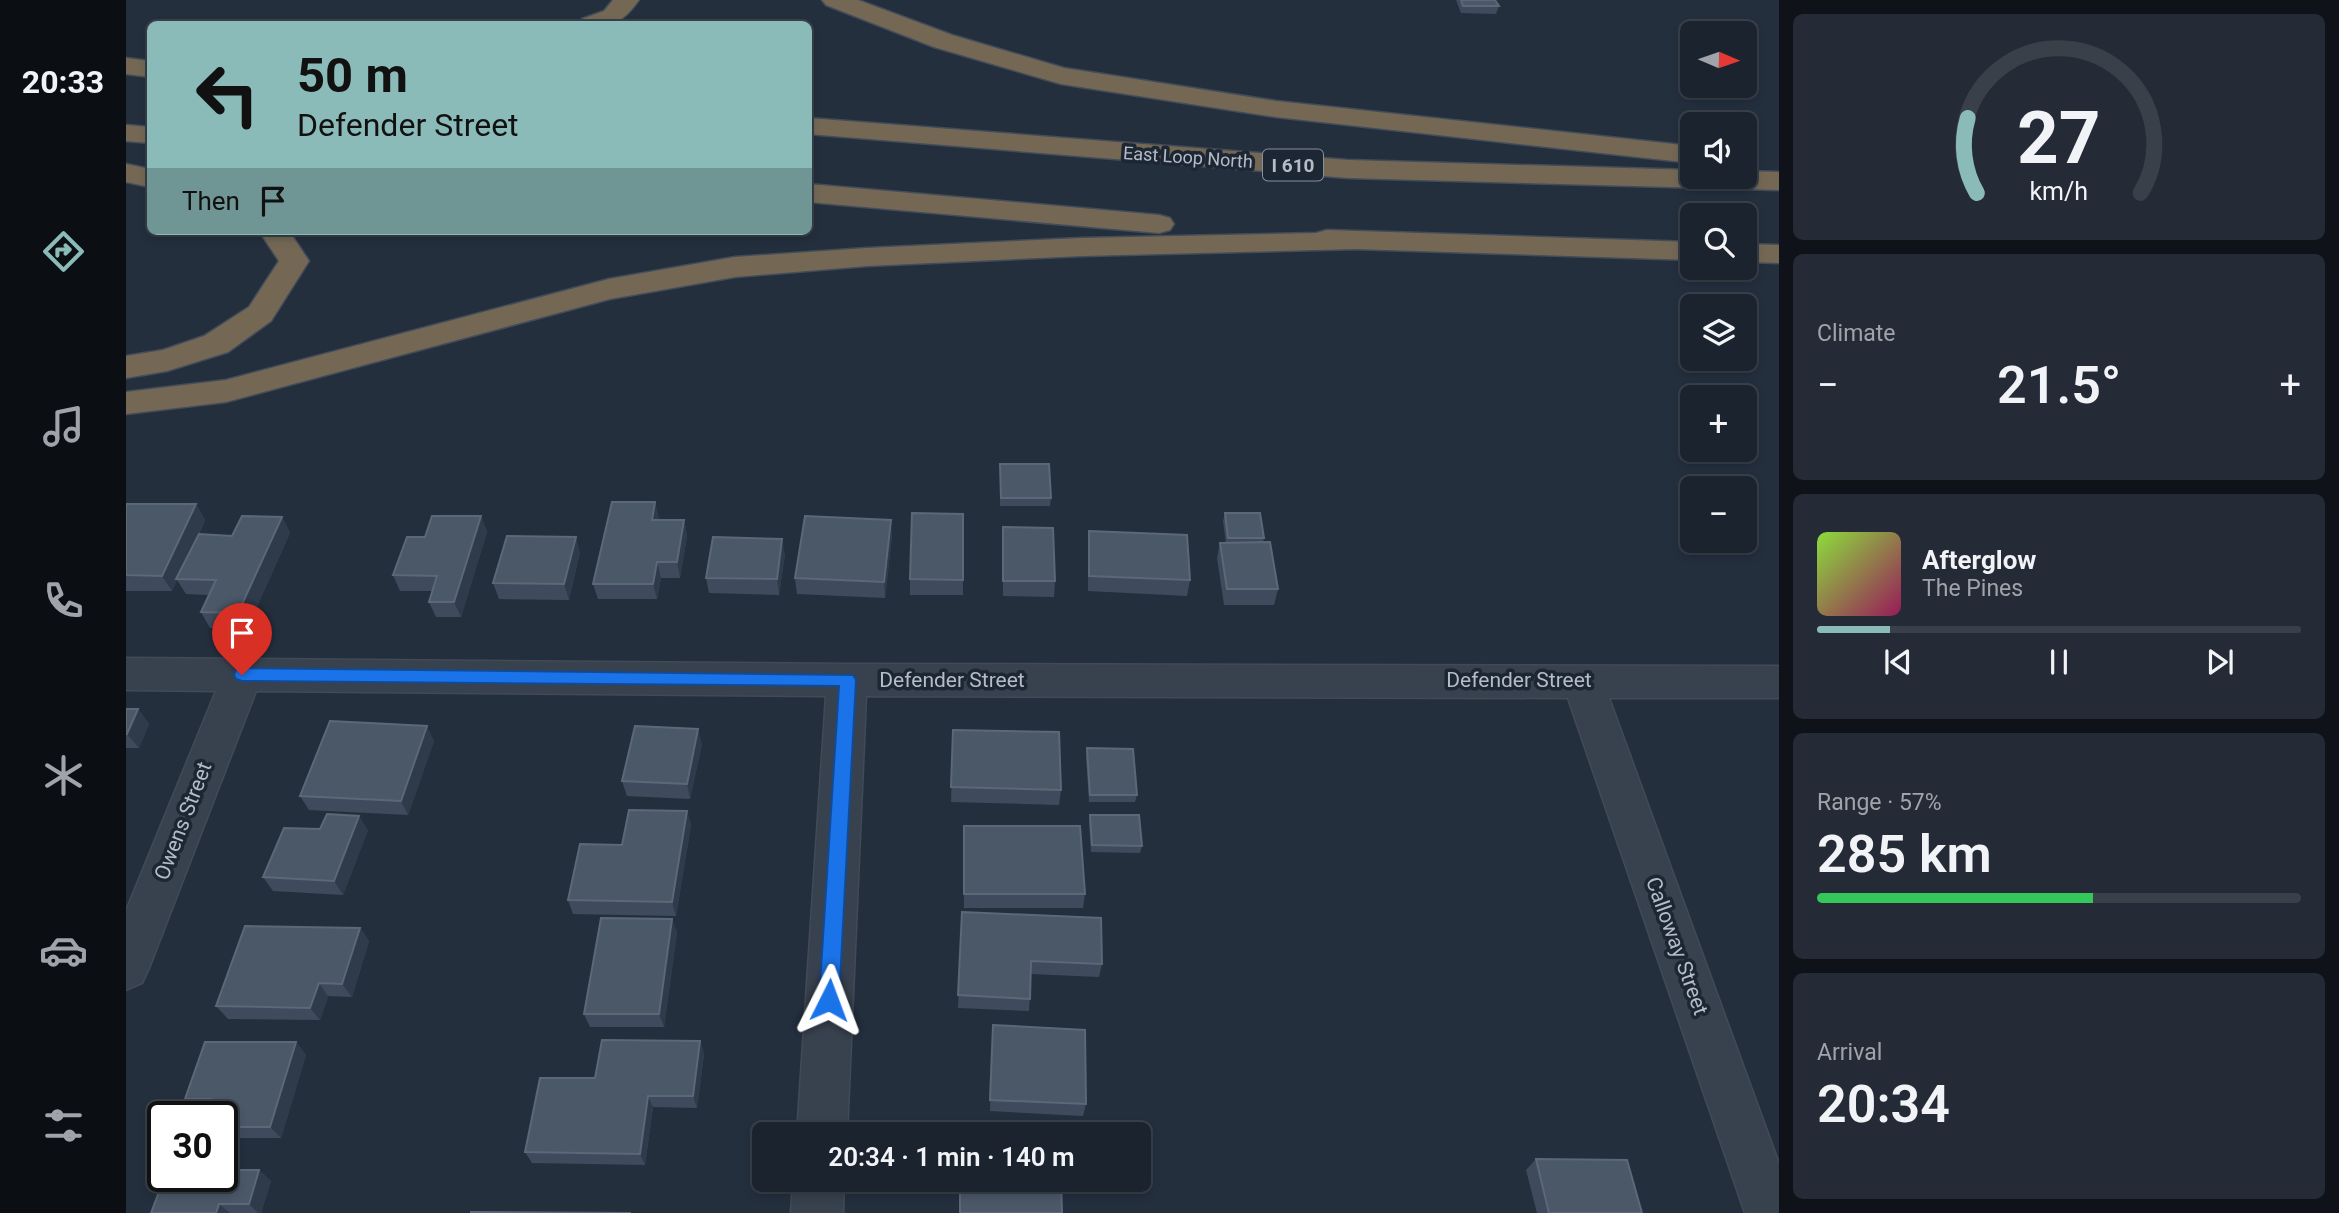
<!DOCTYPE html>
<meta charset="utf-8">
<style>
body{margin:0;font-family:Roboto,sans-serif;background:#242b36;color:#f1f3f6;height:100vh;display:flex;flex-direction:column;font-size:26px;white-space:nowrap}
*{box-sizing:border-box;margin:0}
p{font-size:23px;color:#a0a4aa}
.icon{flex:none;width:38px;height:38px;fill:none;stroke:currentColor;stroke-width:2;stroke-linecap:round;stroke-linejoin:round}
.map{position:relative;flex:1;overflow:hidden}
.drawer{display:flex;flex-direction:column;gap:14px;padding:14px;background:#0f1319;width:560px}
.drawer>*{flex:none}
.top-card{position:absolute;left:21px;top:21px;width:665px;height:214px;border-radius:10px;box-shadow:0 4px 10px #0003,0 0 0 2px #39404a;background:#8bbbb9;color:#111;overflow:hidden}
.needle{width:46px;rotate:92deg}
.fabs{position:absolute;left:1554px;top:21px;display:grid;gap:14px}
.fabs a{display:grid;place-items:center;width:77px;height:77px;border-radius:10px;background:#1b232e;box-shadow:0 4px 10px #0003,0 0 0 2px #39404a;font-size:35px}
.speed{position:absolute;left:21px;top:1101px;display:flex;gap:14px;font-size:35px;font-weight:700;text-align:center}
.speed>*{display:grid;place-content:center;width:91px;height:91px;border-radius:50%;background:#1b232e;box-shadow:0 4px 10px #0003,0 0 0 2px #39404a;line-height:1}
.speed .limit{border:4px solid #111;border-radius:10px;background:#fff;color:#111}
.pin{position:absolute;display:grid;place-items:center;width:60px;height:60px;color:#fff;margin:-72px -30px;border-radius:50% 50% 50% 0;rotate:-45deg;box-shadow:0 0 7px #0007}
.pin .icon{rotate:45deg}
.me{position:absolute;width:77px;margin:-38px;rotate:3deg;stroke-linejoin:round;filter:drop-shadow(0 0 5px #0008)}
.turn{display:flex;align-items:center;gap:24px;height:147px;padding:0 35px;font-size:32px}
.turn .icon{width:91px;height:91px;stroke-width:2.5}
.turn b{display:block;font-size:49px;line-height:60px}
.then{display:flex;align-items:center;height:66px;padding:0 35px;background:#0003;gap:14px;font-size:26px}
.big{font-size:52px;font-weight:600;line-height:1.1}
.drawer .card{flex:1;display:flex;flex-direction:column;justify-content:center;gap:10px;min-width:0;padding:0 24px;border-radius:10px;background:#242b36}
.drawer .dial{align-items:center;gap:0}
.dial svg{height:182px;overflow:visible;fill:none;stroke:#39404a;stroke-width:7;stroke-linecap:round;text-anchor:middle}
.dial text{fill:#f1f3f6;stroke:none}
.song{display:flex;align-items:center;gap:21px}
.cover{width:84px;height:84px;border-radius:10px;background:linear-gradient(135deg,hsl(90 70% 55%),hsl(330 70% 35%))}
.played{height:7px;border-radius:4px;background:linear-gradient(90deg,#8bbbb9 15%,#39404a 15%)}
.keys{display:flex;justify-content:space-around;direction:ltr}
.heat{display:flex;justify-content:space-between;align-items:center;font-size:38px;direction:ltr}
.charge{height:10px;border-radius:5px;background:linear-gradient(90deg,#34c759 57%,#39404a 0)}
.trip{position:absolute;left:626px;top:1122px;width:399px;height:70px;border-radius:10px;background:#1b232e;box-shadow:0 4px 10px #0003,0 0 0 2px #39404a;font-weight:600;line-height:70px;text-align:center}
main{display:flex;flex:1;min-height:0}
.menu{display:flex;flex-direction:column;width:126px;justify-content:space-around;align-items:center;background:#0b0e12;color:#a0a4aa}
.menu .icon{width:49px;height:49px}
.menu .active{color:#8bbbb9}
.menu b{font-size:32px;color:#f1f3f6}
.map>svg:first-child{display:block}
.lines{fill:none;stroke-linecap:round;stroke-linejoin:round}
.minor-casing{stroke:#414a57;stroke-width:3}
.highway-casing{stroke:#434c59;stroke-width:3}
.minor{fill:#38414e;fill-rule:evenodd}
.highway{fill:#746855;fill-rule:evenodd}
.wall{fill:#3f4b5c}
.shaded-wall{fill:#2f3b4b}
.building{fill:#4b5868;stroke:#5c6777;stroke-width:2}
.route{fill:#1a73e8;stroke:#114b97;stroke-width:2}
.labels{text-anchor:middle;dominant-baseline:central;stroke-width:7;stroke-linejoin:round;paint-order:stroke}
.far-street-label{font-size:18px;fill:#b4bcc9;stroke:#1d2633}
.shield{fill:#1d2633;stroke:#878f9c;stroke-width:2}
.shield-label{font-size:19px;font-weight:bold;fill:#b4bcc9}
.street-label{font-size:21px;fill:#b4bcc9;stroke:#1d2633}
</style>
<main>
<nav class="menu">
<b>20:33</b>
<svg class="icon active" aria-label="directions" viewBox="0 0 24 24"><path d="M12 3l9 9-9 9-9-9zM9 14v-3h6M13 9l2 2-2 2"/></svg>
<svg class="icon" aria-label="music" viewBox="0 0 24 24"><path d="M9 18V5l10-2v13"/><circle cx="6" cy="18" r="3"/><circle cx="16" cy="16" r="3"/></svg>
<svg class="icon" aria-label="phone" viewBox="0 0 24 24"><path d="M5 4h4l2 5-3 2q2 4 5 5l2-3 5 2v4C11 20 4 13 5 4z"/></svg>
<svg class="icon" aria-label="climate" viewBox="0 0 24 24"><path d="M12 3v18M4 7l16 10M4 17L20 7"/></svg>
<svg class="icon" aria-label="car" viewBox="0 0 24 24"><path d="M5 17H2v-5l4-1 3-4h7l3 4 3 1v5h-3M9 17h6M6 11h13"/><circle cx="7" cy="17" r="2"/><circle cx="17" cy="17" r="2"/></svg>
<svg class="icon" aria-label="filters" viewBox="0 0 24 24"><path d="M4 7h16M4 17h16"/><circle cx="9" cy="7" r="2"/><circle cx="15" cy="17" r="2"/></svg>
</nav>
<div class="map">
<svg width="1653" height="1213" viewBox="0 0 1653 1213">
<rect width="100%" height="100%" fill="#242f3e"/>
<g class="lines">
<defs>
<g id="minor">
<path d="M 0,658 L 721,664 L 1653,666 L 1653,698 L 1483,698 L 1653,1164 L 1653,1213 L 1619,1213 L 1442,698 L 740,696 L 721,1134 L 671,1134 L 700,696 L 130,691 L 23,968 L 16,983 L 0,990 L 0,911 L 90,691 L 0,690 Z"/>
<path d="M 667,1180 L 718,1180 L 717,1213 L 665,1213 Z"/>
</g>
<g id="highway">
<path d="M 487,0 L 513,0 C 493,28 485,24 453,24 L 456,19 L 478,11 Z"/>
<path d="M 696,0 L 732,0 L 826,35 L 938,68 L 1150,101 L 1566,146 L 1566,163 L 1150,117 L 935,84 L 808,47 L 700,5 Z"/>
<path d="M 0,58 L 24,61 L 24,77 L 0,74 Z"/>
<path d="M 682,118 L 1222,160 L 1566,170 L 1566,177 L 1619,177 L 1619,171 L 1653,172 L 1653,190 L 1222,178 L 682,134 Z"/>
<path d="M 0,125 L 24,127 L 24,143 L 0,141 Z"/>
<path d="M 0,164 L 24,169 L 24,187 L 0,182 Z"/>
<path d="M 682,184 L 1033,215 L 1044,218 L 1048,224 L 1044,230 L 1033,233 L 682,202 Z"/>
<path d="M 1201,230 L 1566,242 L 1566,260 L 1229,249 L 956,256 L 741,266 L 609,277 L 484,299 L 100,402 L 0,414 L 0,392 L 100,380 L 483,279 L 609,257 L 741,248 L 956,238 L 1190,233 Z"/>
<path d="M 133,231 L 163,231 L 183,261 L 145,321 L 102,352 L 41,371 L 0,378 L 0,356 L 37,350 L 78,336 L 123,307 L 153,261 Z"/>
<path d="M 1619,244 L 1653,245 L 1653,263 L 1619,262 Z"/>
</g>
</defs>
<use href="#minor" class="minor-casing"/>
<use href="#highway" class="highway-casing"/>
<use href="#minor" class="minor"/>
<use href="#highway" class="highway"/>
</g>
<g class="wall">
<path d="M 1330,0 L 1369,0 L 1373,6 L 1370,14 L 1335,13 Z"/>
<path d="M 874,464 L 925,498 L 924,506 L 874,506 Z"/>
<path d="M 529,502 L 533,520 L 558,520 L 561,536 L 554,578 L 535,578 L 531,599 L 472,599 L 467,584 Z"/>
<path d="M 0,504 L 70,504 L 79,520 L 73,534 L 106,536 L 156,517 L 164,533 L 121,629 L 84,628 L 75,612 L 83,595 L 60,594 L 51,580 L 46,591 L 0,591 Z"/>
<path d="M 1099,513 L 1138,538 L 1137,542 L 1152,589 L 1148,605 L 1098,605 L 1091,558 L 1094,543 L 1100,543 L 1097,521 Z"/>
<path d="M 837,514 L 837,595 L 784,595 L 784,579 Z"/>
<path d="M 355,516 L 361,532 L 335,617 L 310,617 L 303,602 L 307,591 L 274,591 L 267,575 L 299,537 Z"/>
<path d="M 877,527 L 929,581 L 928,597 L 877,596 Z"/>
<path d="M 963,531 L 1064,580 L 1061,596 L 962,591 L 962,546 Z"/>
<path d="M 766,535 L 759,598 L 671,594 L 669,578 Z"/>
<path d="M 454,552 L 443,600 L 373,599 L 367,583 Z"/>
<path d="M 659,554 L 653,595 L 583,593 L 580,578 Z"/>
<path d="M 0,709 L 12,709 L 23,724 L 13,748 L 0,748 Z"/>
<path d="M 827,730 L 935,790 L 933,805 L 825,802 Z"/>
<path d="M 308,741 L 282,815 L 183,810 L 174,796 Z"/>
<path d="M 576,744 L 564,799 L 501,796 L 496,781 Z"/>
<path d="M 961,748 L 1011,795 L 1009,802 L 963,802 L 960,756 Z"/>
<path d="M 561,811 L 565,825 L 550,916 L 447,914 L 442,900 L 496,845 Z"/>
<path d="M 964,815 L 1016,846 L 1014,853 L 965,852 L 963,822 Z"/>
<path d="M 838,826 L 959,894 L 957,908 L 838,908 Z"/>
<path d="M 194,829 L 242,830 L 217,895 L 147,891 L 137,877 Z"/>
<path d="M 836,912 L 976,964 L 973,977 L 905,974 L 903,1011 L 832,1008 Z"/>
<path d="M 234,928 L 243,941 L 226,997 L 202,996 L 194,1020 L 102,1019 L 90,1006 Z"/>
<path d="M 551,932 L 538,1027 L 464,1027 L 458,1014 Z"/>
<path d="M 867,1025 L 960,1104 L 957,1116 L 864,1111 Z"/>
<path d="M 574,1041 L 578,1054 L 571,1108 L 527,1107 L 519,1165 L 406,1163 L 399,1152 L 469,1078 Z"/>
<path d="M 170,1042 L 180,1055 L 155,1138 L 96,1138 L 96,1116 L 81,1111 L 72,1111 L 59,1099 Z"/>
<path d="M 1410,1159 L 1516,1213 L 1411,1213 L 1400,1170 Z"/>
<path d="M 133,1170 L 145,1181 L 135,1213 L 25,1213 Z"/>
</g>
<g class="shaded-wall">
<path d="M 529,502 L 533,518 L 530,535 L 526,520 Z"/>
<path d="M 70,504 L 79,520 L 46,591 L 36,576 Z"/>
<path d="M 355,516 L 361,532 L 335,617 L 328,602 Z"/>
<path d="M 156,517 L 164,533 L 121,629 L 112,613 Z"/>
<path d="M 558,520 L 561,536 L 554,578 L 551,562 Z"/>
<path d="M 765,520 L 766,535 L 759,598 L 758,582 Z"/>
<path d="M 450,537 L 454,552 L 443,600 L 438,584 Z"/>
<path d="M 656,539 L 659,554 L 653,595 L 651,579 Z"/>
<path d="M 531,562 L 535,578 L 531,599 L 527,584 Z"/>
<path d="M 12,709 L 23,724 L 13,748 L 1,734 Z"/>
<path d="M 301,726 L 308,741 L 282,815 L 275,801 Z"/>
<path d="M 572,729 L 576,744 L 564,799 L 561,784 Z"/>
<path d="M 561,811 L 565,825 L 550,916 L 546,902 Z"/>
<path d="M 233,816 L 242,830 L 217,895 L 208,881 Z"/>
<path d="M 546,919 L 551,932 L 538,1027 L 533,1014 Z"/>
<path d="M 234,928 L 243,941 L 226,997 L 216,984 Z"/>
<path d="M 193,983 L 202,996 L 194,1020 L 184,1008 Z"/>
<path d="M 574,1041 L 578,1054 L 571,1108 L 567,1096 Z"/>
<path d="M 170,1042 L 180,1055 L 155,1138 L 144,1127 Z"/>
<path d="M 522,1096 L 527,1107 L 519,1165 L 514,1154 Z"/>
<path d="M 133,1170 L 145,1181 L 135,1213 L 132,1213 L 123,1204 Z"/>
<path d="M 93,1204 L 104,1213 L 90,1213 Z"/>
</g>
<g class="building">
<path d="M 1335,0 L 1369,0 L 1373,6 L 1337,6 Z"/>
<path d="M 874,464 L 923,464 L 925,498 L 875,498 Z"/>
<path d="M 486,502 L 529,502 L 526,520 L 558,520 L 551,562 L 531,562 L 527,584 L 467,584 Z"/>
<path d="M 0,504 L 70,504 L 36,576 L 0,575 Z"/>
<path d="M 786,513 L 837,514 L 837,580 L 784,579 Z"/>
<path d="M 1099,513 L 1134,513 L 1138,538 L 1102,538 Z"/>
<path d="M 116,516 L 156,517 L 112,613 L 75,612 L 90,580 L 50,579 L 73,534 L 106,536 Z"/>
<path d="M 306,516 L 355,516 L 328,602 L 303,602 L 311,576 L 267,575 L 281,537 L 299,537 Z"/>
<path d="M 679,516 L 765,520 L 758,582 L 669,578 Z"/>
<path d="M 877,527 L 927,528 L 929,581 L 877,581 Z"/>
<path d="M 963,531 L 1061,535 L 1064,580 L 963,576 Z"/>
<path d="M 381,536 L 450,537 L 438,584 L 367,583 Z"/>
<path d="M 587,537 L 656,539 L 651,579 L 580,578 Z"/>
<path d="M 1144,542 L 1152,589 L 1101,589 L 1094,543 Z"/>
<path d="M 0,709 L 12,709 L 1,734 L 0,734 Z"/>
<path d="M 204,721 L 301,726 L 275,801 L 174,796 Z"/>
<path d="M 509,726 L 572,729 L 561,784 L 496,781 Z"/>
<path d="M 827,730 L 933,732 L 935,790 L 825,787 Z"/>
<path d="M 961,748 L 1007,749 L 1011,795 L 964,795 Z"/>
<path d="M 503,810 L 561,811 L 546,902 L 442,900 L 454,844 L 496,845 Z"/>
<path d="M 201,814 L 233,816 L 208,881 L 137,877 L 158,828 L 194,829 Z"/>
<path d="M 964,815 L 1013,815 L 1016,846 L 966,845 Z"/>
<path d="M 838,826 L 954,826 L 959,894 L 838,894 Z"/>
<path d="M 836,912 L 975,918 L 976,964 L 905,961 L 904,999 L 832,995 Z"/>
<path d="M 475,918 L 546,919 L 533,1014 L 458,1014 Z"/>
<path d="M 119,926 L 234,928 L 216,984 L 193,983 L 184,1008 L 90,1006 Z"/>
<path d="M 867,1025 L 959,1030 L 960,1104 L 864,1100 Z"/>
<path d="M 476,1040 L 574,1041 L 567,1096 L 522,1096 L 514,1154 L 399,1152 L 414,1078 L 469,1078 Z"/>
<path d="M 79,1042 L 170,1042 L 144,1127 L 96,1127 L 96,1116 L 79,1116 L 85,1099 L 59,1099 Z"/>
<path d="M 834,1127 L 883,1128 L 883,1134 L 834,1134 Z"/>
<path d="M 1410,1159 L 1501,1160 L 1516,1213 L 1423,1213 Z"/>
<path d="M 96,1170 L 133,1170 L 123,1204 L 93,1204 L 90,1213 L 25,1213 L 39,1176 L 96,1176 Z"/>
<path d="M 834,1180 L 935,1180 L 936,1213 L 834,1213 Z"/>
<path d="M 345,1212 L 505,1213 L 345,1213 Z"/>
</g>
<path class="route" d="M 116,668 L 727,675 L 730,680 L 713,1000 L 710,1007 L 703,1009 L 696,1007 L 693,1000 L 713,686 L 116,681 L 110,679 L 108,675 L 110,670 Z"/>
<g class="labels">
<g class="far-street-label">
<text transform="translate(1062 157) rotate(4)">East Loop North</text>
</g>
<rect class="shield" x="1137" y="149.5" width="60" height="31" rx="5"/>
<g class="shield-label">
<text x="1167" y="165">I 610</text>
</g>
<g class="street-label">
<text x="826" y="680">Defender Street</text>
<text x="1393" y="680">Defender Street</text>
<text transform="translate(57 821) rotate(-69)">Owens Street</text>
<text transform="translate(1551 946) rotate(70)">Calloway Street</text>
</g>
</g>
</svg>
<div class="fabs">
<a><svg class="needle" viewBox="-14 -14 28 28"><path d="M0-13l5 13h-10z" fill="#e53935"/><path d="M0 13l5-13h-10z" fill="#a0a4aa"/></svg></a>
<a><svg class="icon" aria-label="sound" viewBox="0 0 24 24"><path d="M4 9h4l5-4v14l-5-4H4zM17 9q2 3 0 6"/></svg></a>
<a><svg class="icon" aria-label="search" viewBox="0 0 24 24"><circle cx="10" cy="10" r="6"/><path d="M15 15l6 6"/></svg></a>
<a><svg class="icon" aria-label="layers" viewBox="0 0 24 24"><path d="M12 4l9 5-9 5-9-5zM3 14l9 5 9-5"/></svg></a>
<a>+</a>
<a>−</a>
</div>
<div class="speed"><div class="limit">30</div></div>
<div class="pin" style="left:116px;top:675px;background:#d93025"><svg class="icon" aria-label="arrive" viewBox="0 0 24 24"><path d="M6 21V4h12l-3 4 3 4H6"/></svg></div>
<svg class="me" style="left:703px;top:1000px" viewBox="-20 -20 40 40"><path d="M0-17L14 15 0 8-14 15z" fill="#1a73e8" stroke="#fff" stroke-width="4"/></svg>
<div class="trip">20:34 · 1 min · 140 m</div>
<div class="top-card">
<div class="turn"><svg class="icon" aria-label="left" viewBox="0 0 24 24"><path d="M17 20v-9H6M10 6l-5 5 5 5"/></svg><div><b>50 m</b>Defender Street</div></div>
<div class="then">Then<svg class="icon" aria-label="arrive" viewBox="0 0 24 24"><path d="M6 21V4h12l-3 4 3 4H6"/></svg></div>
</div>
</div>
<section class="drawer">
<div class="card dial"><svg viewBox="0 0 100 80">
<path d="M14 69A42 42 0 1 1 86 69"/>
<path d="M14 69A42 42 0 0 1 10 36" stroke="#8bbbb9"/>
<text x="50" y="56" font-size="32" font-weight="700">27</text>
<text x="50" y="72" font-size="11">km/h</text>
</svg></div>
<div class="card"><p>Climate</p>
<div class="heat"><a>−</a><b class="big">21.5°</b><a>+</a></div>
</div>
<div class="card">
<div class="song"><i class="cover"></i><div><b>Afterglow</b><p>The Pines</p></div></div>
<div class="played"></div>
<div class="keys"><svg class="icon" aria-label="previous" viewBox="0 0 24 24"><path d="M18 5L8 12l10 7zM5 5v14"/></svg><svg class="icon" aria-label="pause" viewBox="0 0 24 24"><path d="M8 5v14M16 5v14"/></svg><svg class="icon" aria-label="next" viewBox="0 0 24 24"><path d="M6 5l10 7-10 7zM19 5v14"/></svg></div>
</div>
<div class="card"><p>Range · 57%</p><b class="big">285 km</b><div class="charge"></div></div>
<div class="card"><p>Arrival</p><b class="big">20:34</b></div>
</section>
</main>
